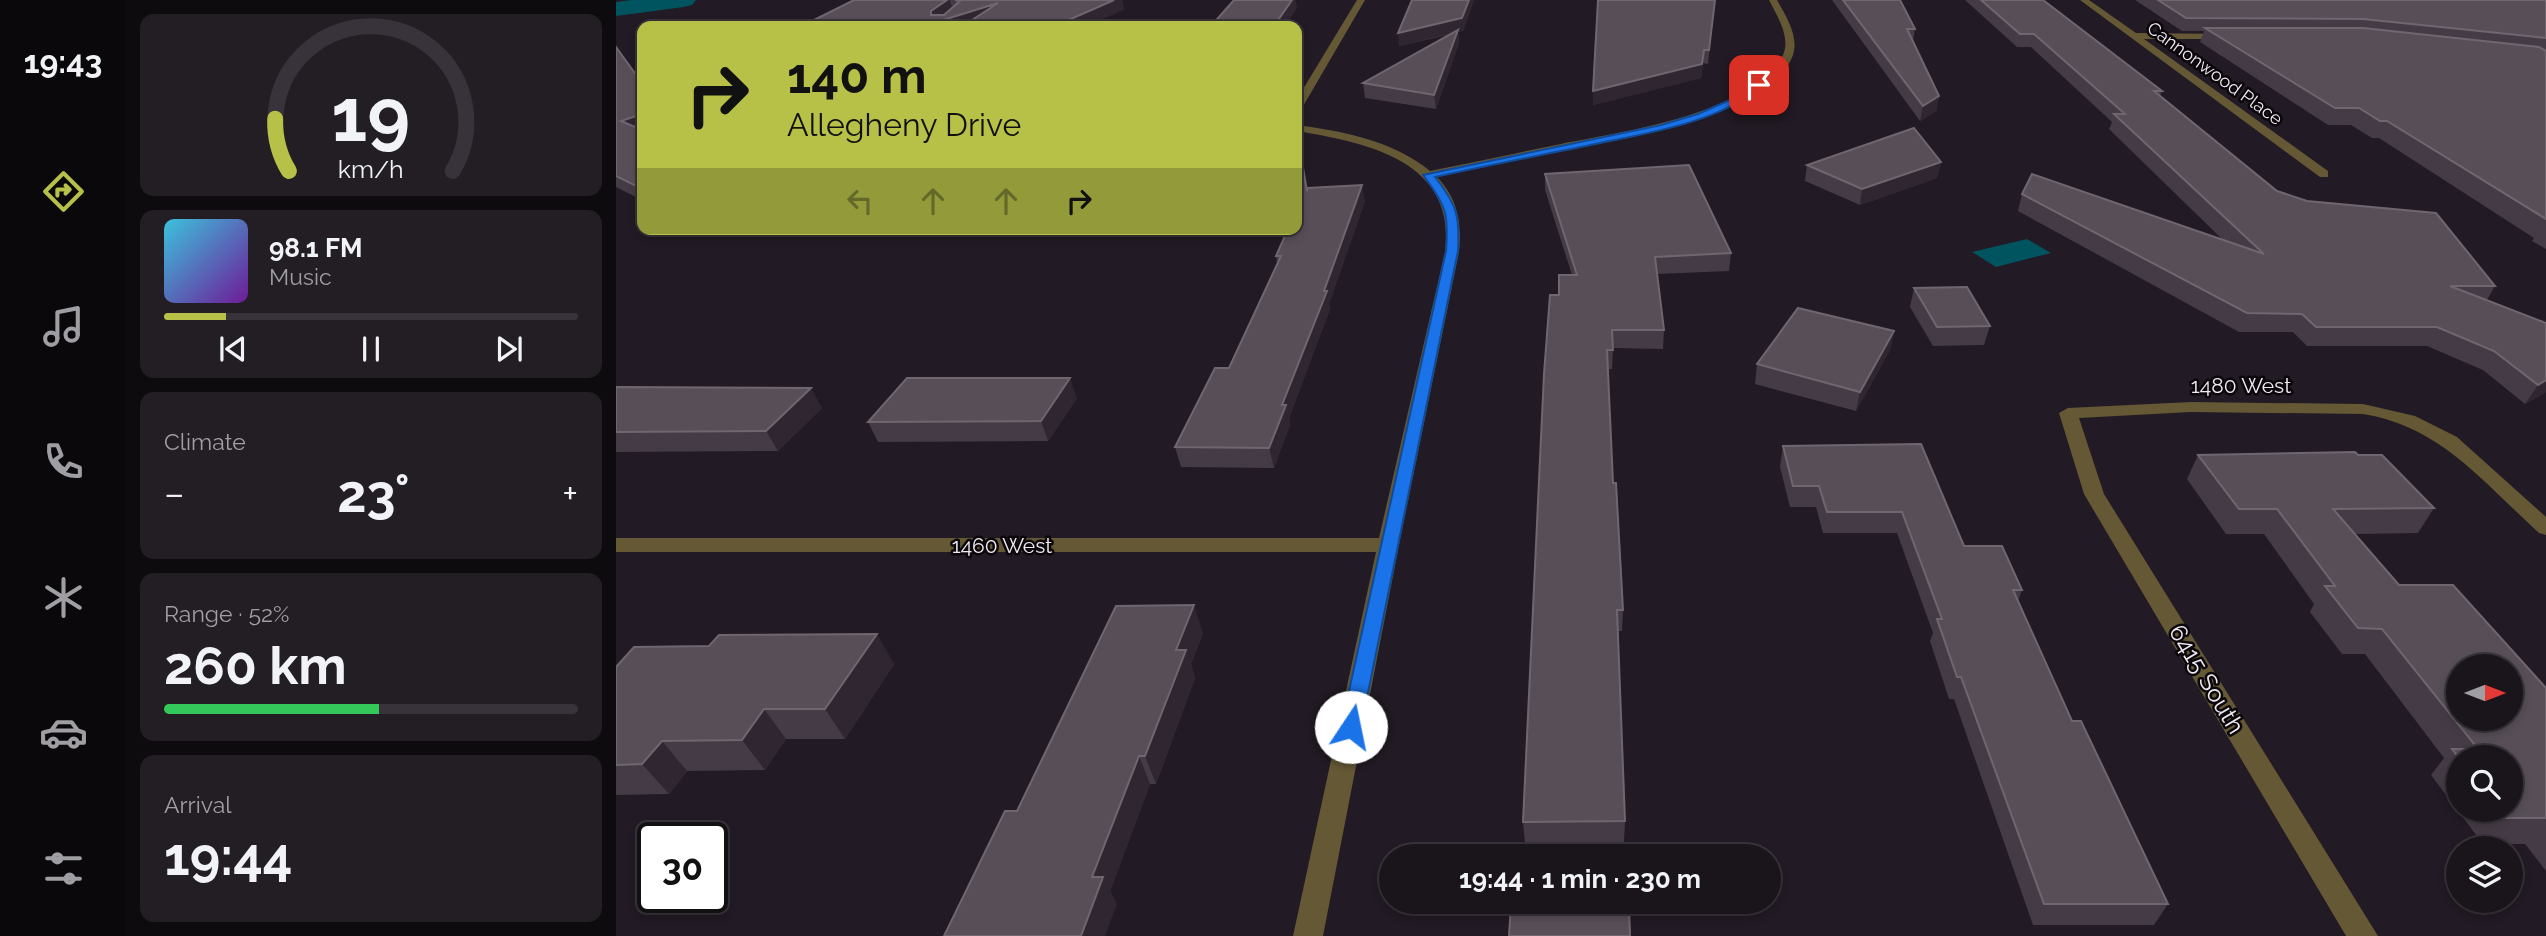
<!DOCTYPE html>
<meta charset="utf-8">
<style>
body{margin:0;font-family:Raleway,sans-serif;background:#231d24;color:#f1f3f6;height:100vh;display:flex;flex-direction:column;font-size:26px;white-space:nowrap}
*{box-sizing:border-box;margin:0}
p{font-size:23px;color:#9f9ea3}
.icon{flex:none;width:38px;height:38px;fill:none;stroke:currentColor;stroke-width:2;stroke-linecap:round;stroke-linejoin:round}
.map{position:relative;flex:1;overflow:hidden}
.drawer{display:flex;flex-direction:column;gap:14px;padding:14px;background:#0e0b0f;width:490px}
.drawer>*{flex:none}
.guide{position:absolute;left:21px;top:21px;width:665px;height:214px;border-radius:14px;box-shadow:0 4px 10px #0003,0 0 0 2px #38333a;background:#b7c148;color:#111;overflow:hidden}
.needle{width:46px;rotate:90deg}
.fabs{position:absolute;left:1830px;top:654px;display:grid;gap:14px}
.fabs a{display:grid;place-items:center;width:77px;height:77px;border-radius:50%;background:#1a141b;box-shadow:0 4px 10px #0003,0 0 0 2px #38333a;font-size:35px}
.speed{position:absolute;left:21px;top:822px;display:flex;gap:14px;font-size:35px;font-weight:700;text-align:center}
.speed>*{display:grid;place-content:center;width:91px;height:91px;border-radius:50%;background:#1a141b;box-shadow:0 4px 10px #0003,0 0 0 2px #38333a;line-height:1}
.speed .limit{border:4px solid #111;border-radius:10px;background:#fff;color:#111}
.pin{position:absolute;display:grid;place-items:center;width:60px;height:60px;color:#fff;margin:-30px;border-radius:14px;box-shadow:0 4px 10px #0006}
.me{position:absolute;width:77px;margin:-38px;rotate:11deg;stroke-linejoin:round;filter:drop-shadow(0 0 5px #0008)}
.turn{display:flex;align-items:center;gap:24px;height:147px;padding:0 35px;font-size:32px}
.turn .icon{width:91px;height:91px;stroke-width:2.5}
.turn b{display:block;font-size:49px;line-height:60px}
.lanes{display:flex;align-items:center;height:66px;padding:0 35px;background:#0003;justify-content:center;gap:35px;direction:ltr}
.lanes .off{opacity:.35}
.big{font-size:52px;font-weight:700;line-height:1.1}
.drawer .tile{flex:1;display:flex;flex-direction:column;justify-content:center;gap:10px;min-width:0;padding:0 24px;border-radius:14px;background:#231d24}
.drawer .dial{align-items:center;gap:0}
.dial svg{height:182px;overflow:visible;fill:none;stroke:#38333a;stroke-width:7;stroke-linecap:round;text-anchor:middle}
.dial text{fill:#f1f3f6;stroke:none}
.song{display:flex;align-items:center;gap:21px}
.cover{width:84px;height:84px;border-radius:10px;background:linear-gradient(135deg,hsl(190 70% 55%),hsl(280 70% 35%))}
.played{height:7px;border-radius:4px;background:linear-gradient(90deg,#b7c148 15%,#38333a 15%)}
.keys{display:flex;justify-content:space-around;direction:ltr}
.heat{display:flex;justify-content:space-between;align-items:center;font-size:38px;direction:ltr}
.charge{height:10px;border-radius:5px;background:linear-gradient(90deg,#34c759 52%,#38333a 0)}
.trip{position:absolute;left:763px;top:844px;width:402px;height:70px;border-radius:35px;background:#1a141b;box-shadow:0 4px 10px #0003,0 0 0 2px #38333a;font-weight:700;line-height:70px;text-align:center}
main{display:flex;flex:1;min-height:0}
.menu{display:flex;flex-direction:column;width:126px;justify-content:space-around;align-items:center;background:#0a080b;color:#9f9ea3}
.menu .icon{width:49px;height:49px}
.menu .selected{color:#b7c148}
.menu b{font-size:32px;color:#f1f3f6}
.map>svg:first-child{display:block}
.water{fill:#00545f}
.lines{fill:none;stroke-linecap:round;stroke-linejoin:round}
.canal{fill:#00545f;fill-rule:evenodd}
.minor{fill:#645835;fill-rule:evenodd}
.wall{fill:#453b46;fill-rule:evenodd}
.shaded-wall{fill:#2f2631}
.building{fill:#574e58;stroke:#6f6670;stroke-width:2;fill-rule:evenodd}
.route{fill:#1a73e8;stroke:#114b97;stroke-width:2}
.labels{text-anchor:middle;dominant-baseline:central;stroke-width:5;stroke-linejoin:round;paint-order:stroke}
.far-street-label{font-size:18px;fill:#efe9f1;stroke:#0a060a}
.street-label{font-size:21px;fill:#efe9f1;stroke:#0a060a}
.near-street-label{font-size:24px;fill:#efe9f1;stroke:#0a060a}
</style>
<main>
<nav class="menu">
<b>19:43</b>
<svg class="icon selected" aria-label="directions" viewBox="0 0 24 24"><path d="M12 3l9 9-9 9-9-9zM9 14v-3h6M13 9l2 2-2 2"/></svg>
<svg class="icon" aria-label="music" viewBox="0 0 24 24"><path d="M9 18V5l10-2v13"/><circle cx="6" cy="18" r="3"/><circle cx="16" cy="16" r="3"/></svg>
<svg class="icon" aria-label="phone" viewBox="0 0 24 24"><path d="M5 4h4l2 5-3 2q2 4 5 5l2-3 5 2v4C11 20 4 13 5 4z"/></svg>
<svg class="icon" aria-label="climate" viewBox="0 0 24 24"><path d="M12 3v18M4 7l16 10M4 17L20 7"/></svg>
<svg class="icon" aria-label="car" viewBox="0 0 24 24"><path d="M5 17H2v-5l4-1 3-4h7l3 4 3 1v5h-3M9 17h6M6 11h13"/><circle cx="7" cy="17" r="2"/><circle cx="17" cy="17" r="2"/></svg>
<svg class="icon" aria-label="filters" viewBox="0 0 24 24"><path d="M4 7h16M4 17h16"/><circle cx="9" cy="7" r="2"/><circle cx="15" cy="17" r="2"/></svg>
</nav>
<section class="drawer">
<div class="tile dial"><svg viewBox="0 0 100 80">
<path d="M14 69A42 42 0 1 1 86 69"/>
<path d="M14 69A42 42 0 0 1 8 46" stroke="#b7c148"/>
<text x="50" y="56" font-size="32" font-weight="700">19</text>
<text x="50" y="72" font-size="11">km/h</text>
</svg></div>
<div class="tile">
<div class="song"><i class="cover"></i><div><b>98.1 FM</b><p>Music</p></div></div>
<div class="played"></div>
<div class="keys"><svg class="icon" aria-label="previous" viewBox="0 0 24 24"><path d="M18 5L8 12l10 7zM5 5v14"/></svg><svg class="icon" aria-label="pause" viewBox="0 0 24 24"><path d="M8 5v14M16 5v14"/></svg><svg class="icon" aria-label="next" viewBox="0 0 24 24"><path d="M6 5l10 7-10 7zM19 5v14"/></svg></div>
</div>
<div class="tile"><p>Climate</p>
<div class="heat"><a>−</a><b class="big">23°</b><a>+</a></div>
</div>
<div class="tile"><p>Range · 52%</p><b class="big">260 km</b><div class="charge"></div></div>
<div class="tile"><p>Arrival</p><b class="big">19:44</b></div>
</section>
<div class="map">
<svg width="1930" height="936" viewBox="0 0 1930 936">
<rect width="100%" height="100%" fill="#221a24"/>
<path class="water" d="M 1411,239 L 1435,253 L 1380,267 L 1356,252 Z"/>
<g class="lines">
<path class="canal" d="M 15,0 L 80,0 L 76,5 L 68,7 L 0,16 L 0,2 Z"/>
<g class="minor">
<path d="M 741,0 L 749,0 L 686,108 L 681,111 L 681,99 Z"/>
<path d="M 1153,0 L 1161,0 C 1170,16 1183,36 1177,55 C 1155,117 1004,139 947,151 C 905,159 863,168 821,177 C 842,199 846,223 843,252 L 783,545 L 707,936 L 677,936 L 760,552 L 0,552 L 0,538 L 763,538 L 829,252 C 841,161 752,143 681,131 L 681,125 C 726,131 778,141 814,171 C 858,162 901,153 945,144 C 1000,133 1142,113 1167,55 C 1175,37 1161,16 1153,0 Z"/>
<path d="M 1464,0 L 1473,0 L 1520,33 L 1615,34 L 1615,38 L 1612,39 L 1528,39 L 1712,171 L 1712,177 L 1704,177 Z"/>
<path d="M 1575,402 L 1747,404 L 1799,416 L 1841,437 L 1930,517 L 1930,535 L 1923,533 C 1868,483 1824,426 1747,414 L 1575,412 L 1463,418 L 1488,494 L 1762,936 L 1730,936 L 1468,494 L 1443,413 L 1452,408 Z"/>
</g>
</g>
<g class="wall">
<path d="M 238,0 L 506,0 L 508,9 L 471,26 Z"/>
<path d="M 796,0 L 858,0 L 847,31 L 842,32 L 843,43 L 820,109 L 749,98 L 747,83 L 836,34 L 783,46 Z"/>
<path d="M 1216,0 L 1284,0 L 1299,29 L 1297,41 L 1323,96 L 1320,111 L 1304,121 Z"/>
<path d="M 1349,0 L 1427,0 L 1546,91 L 1544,96 L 1661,191 L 1879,286 L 1871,300 L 1930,392 L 1909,404 L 1867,370 L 1811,346 L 1691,346 L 1677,332 L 1623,332 L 1402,211 L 1406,194 L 1608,241 L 1493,129 L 1496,122 L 1415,47 L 1401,47 Z"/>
<path d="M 1519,0 L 1930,0 L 1930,249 L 1916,241 L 1918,238 L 1763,138 L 1756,138 L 1735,125 L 1712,125 L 1584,42 L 1588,31 L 1566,31 Z"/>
<path d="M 1098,11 L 1092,64 L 1087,63 L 1085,78 L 977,105 L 977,91 Z"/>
<path d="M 0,47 L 26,83 L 26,200 L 0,187 Z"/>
<path d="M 681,160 L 691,190 L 749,201 L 713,304 L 714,309 L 673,418 L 674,425 L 658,468 L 565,467 L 559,447 L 613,368 L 661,263 L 660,256 L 681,229 Z"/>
<path d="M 1325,162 L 1321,178 L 1244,205 L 1189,181 L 1191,165 Z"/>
<path d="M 929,174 L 1115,253 L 1113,271 L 1041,274 L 1048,330 L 1047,349 L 997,348 L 996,369 L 992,369 L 997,483 L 1007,610 L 1006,631 L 1002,631 L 1009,821 L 1008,842 L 909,843 L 907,822 L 943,295 L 956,275 L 929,190 Z"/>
<path d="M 1298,288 L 1374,326 L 1368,345 L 1317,346 L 1294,307 Z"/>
<path d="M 1278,331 L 1274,350 L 1240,411 L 1139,384 L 1141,364 Z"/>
<path d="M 0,387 L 206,408 L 162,451 L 0,452 Z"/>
<path d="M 461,398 L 432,441 L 262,442 L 252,422 Z"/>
<path d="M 1167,446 L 1348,546 L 1406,590 L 1402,601 L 1456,721 L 1552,904 L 1538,925 L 1417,925 L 1338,699 L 1333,699 L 1314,641 L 1317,633 L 1281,533 L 1207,533 L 1200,507 L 1174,507 L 1164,467 Z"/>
<path d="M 1582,455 L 1742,455 L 1818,508 L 1802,533 L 1739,534 L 1783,585 L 1930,688 L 1930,871 L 1909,844 L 1867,844 L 1815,775 L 1828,758 L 1749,654 L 1726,654 L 1694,612 L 1698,604 L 1648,534 L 1610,534 L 1571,479 ZM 1843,758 L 1895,810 L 1843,810 Z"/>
<path d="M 587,633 L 575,664 L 579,678 L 540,784 L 534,784 L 494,891 L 501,904 L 401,811 Z"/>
<path d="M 278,664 L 229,739 L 170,739 L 149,770 L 71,771 L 53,794 L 0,795 L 0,667 Z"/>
</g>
<g class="shaded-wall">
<path d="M 331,0 L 334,0 L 337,11 L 382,3 L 353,26 L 308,26 L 315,11 Z"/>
<path d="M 498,0 L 506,0 L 508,9 L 471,26 L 439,26 Z"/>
<path d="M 676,0 L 680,0 L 681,8 L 669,26 L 658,26 Z"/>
<path d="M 853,0 L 858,0 L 847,31 L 842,32 L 843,43 L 820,109 L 818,95 L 841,32 L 783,46 L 782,33 Z"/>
<path d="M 1088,50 L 1085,78 L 977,105 L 977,91 Z"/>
<path d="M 1323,96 L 1320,111 L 1304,121 L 1307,106 Z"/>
<path d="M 26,114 L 26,130 L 5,121 Z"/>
<path d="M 1325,162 L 1321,178 L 1244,205 L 1246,189 Z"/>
<path d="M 746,185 L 749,201 L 713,304 L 714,309 L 673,418 L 674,425 L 658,468 L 653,448 L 666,405 Z"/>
<path d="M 1278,331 L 1274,350 L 1240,411 L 1244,392 Z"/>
<path d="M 454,378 L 461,398 L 432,441 L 425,421 Z"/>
<path d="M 1930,380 L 1930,392 L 1909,404 L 1922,385 Z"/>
<path d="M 195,388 L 206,408 L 162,451 L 150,431 Z"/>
<path d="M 578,605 L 587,633 L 575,664 L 579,678 L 540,784 L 529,756 L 560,650 Z"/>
<path d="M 261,634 L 278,664 L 229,739 L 209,709 Z"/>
<path d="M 148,709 L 170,739 L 149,770 L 126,740 Z"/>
<path d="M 46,741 L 71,771 L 53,794 L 26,764 Z"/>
<path d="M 523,756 L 534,784 L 494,891 L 501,904 L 489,936 L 465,936 L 476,877 Z"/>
</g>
<g class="building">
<path d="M 238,0 L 331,0 L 315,11 L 315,15 L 328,15 L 344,1 L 339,0 L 498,0 L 439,26 L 347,26 L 382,3 L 308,26 L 186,26 Z"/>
<path d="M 618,0 L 676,0 L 658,26 L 595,26 Z"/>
<path d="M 796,0 L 853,0 L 846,18 L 782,33 Z"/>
<path d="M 982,0 L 1099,0 L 1093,50 L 1088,50 L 1086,64 L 977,91 Z"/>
<path d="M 1227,0 L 1284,0 L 1299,29 L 1291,29 L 1323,96 L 1307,106 Z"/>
<path d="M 1365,0 L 1427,0 L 1546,91 L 1538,91 L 1661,191 L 1691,201 L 1820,213 L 1879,286 L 1834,286 L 1930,323 L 1930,380 L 1922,385 L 1878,351 L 1821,327 L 1700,327 L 1686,314 L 1631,313 L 1406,194 L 1416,174 L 1648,254 L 1498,114 L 1509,114 L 1418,34 L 1404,34 Z"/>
<path d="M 1542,0 L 1930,0 L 1930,38 L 1747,19 L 1570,18 Z"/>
<path d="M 1589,28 L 1747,28 L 1923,47 L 1930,51 L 1930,219 L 1771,121 L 1764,121 L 1743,108 L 1719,108 Z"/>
<path d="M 842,30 L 818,95 L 747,83 Z"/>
<path d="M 0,47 L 26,83 L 26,114 L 5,121 L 26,130 L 26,189 L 0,176 Z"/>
<path d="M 1298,128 L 1325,162 L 1246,189 L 1191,165 Z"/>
<path d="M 681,160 L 686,162 L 691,191 L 692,188 L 746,185 L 708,291 L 711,291 L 666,405 L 670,405 L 653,448 L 559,447 L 599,368 L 613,368 L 665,256 L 660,256 L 672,229 L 681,229 L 681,212 L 682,209 L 681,208 Z"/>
<path d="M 1073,165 L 1115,253 L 1039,257 L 1048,330 L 996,330 L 997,350 L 991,350 L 997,483 L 1000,483 L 1007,610 L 1001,610 L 1009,821 L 907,822 L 928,374 L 934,295 L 943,295 L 943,275 L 961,275 L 929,174 Z"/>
<path d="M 1351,287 L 1374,326 L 1321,327 L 1298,288 Z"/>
<path d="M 1182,308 L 1278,331 L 1244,392 L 1141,364 Z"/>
<path d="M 291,378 L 454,378 L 425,421 L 252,422 Z"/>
<path d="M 0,387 L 195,388 L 150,431 L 0,432 Z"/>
<path d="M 1305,444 L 1348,546 L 1386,546 L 1406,590 L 1397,590 L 1456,721 L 1465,721 L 1552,904 L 1428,904 L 1345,677 L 1341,677 L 1321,619 L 1326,619 L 1286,512 L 1211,512 L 1203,486 L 1177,486 L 1167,446 Z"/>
<path d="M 1739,452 L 1742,455 L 1766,455 L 1818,508 L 1717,509 L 1783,585 L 1837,585 L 1930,688 L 1930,818 L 1890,818 L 1884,810 L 1895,810 L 1895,758 L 1843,758 L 1836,749 L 1862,749 L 1766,629 L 1742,628 L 1709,586 L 1719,586 L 1661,509 L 1623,509 L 1582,455 ZM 1843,667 L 1895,667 L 1895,719 L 1843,719 Z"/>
<path d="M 578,605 L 560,650 L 570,650 L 529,756 L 523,756 L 476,877 L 487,877 L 465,936 L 328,936 L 389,811 L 401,811 L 500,606 Z"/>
<path d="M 261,634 L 209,709 L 148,709 L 126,740 L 46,741 L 26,764 L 0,765 L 0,667 L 18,647 L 93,646 L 103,635 Z"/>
<path d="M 895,904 L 1013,905 L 1014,936 L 893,936 Z"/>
</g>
<path class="route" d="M 1143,83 L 1146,87 C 1096,125 1030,133 970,146 C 920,156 869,166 819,177 C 841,205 844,216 842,251 L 745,727 L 742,733 L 735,736 L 728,733 L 725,727 L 830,251 C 833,214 830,205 807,175 L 1045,125 L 1082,114 L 1123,96 Z"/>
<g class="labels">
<g class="far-street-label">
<text transform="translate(1599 73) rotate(36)">Cannonwood Place</text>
</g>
<g class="street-label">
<text x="1625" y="385">1480 West</text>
<text x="386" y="545">1460 West</text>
</g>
<g class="near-street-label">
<text transform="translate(1591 679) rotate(59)">6415 South</text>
</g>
</g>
</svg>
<div class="fabs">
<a><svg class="needle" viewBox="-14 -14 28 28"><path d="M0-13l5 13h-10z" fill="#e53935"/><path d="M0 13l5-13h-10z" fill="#9f9ea3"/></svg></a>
<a><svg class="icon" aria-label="search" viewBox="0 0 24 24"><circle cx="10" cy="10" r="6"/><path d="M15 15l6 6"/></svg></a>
<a><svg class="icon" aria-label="layers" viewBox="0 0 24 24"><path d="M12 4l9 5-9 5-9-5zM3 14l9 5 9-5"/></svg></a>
</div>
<div class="speed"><div class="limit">30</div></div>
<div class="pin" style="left:1143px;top:85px;background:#d93025"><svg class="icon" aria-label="arrive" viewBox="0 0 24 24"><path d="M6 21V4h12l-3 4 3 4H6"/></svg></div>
<svg class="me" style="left:735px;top:727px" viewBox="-20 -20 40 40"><circle r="19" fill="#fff"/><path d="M0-13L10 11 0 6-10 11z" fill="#1a73e8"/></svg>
<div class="trip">19:44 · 1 min · 230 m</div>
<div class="guide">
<div class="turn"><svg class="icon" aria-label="right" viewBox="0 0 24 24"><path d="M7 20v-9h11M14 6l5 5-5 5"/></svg><div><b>140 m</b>Allegheny Drive</div></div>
<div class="lanes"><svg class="icon off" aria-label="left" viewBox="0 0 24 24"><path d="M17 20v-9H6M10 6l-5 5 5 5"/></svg><svg class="icon off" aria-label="ahead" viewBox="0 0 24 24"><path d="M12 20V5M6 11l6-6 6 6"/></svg><svg class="icon off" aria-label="ahead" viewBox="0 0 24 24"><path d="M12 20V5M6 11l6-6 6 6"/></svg><svg class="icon" aria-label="right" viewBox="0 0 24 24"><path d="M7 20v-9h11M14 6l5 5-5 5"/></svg></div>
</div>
</div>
</main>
